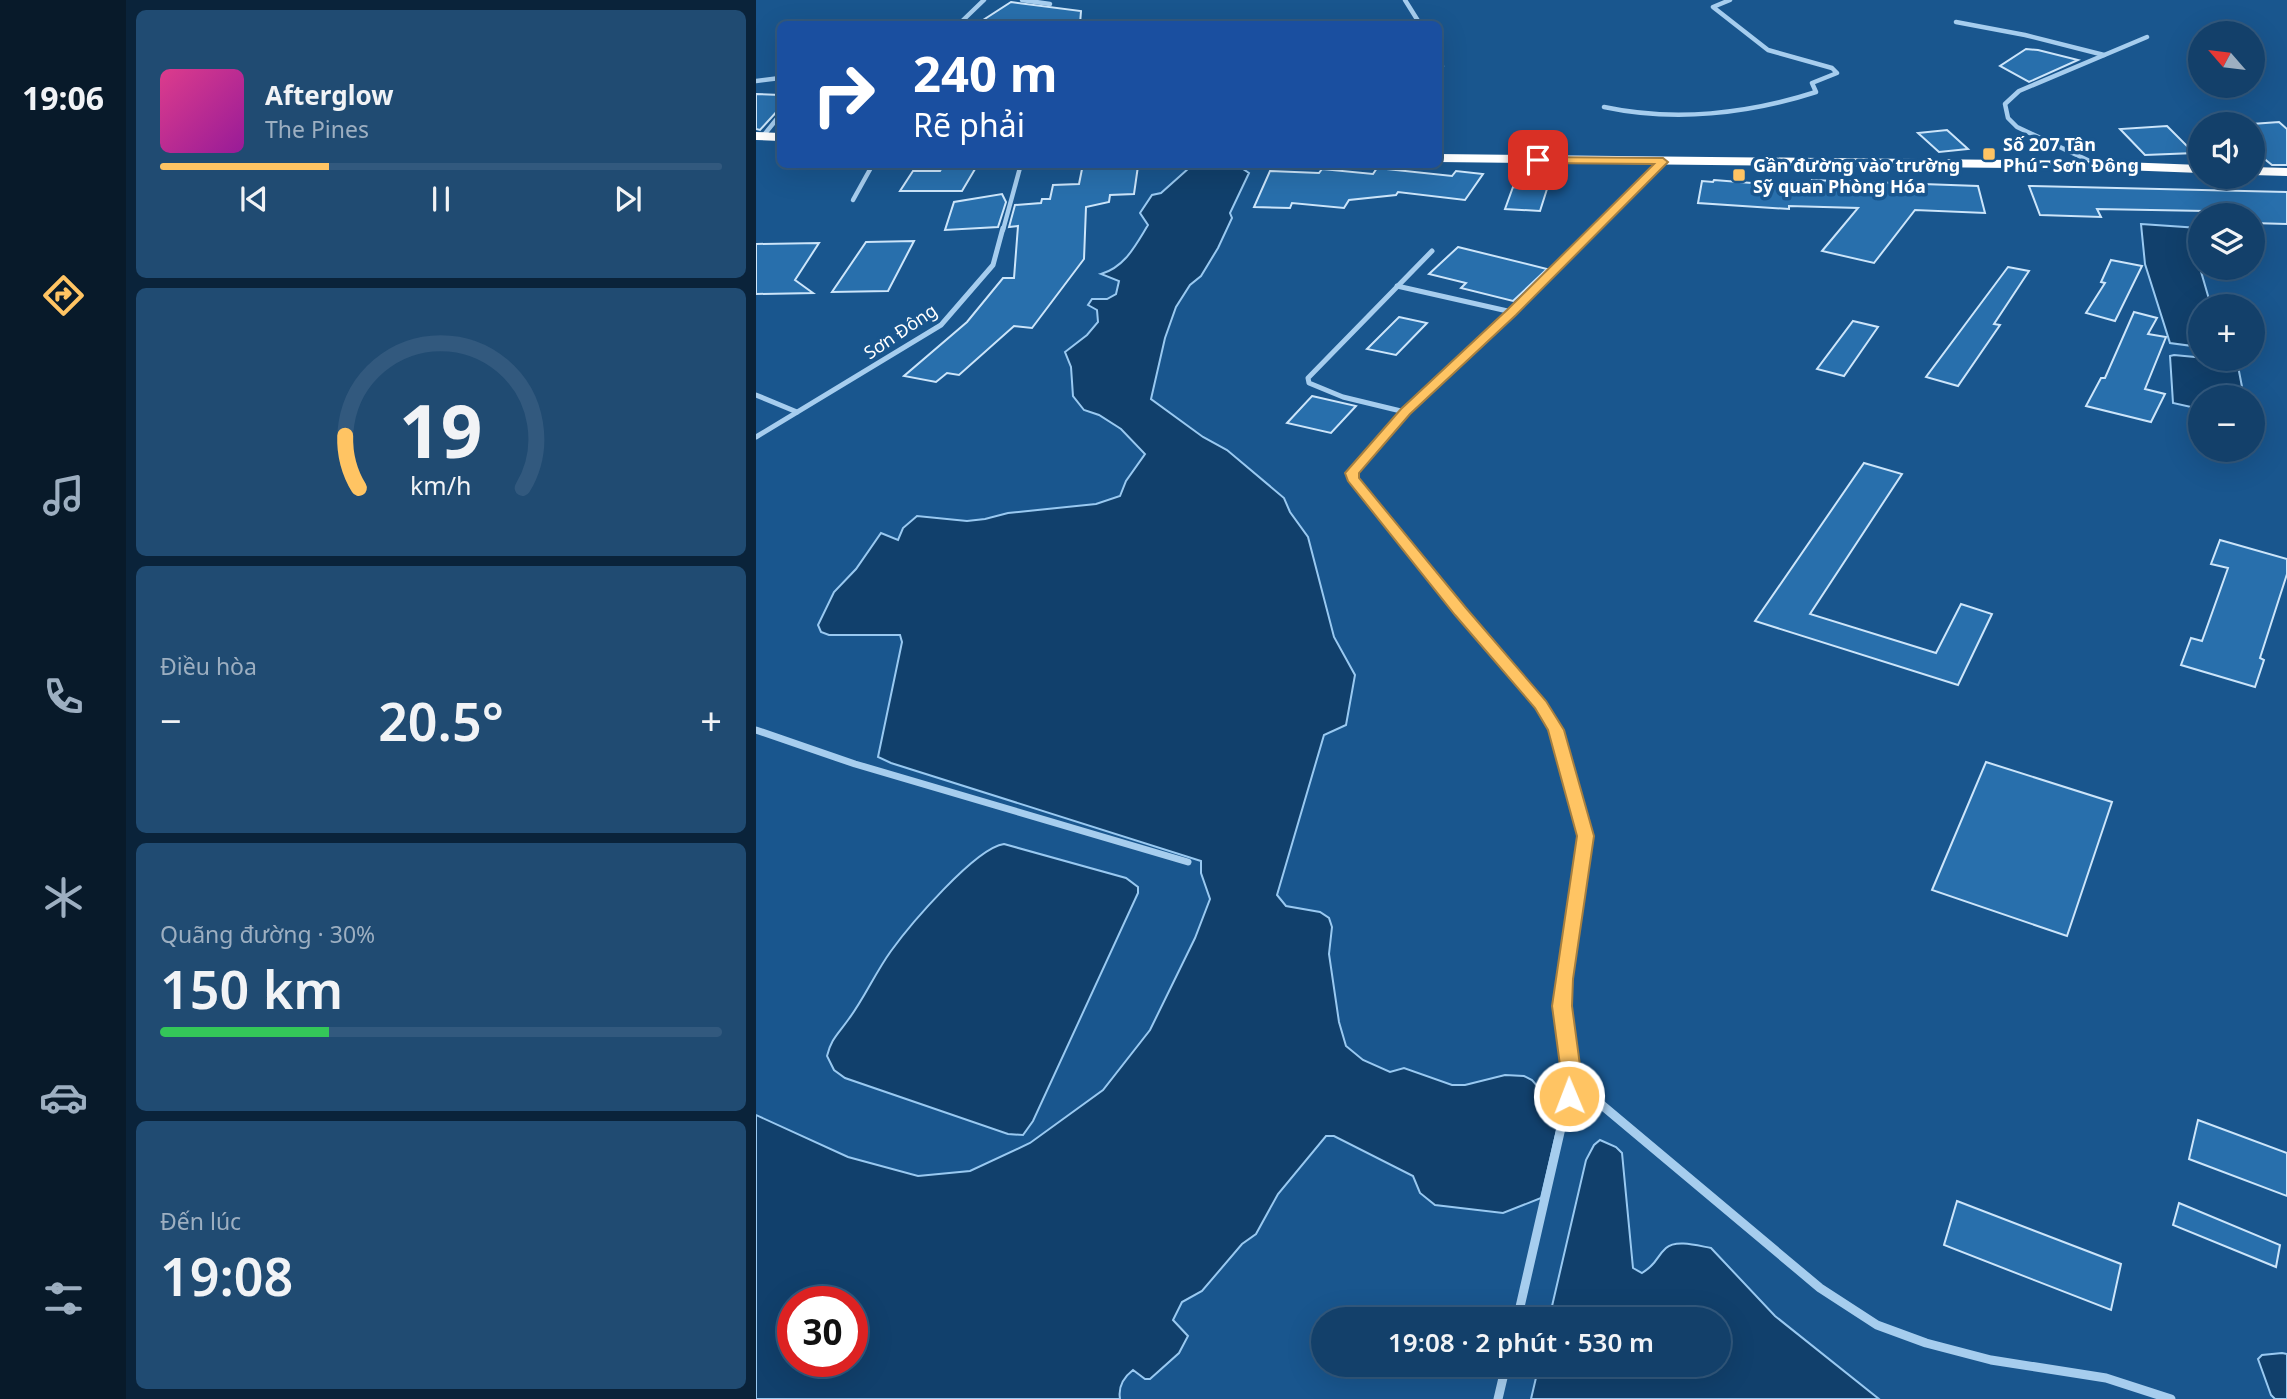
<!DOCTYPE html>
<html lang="vi">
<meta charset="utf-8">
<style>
body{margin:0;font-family:"Noto Sans",sans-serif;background:#204b72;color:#f1f3f6;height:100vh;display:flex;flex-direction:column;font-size:26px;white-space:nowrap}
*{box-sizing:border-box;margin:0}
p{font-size:23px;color:#9dafc1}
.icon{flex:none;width:38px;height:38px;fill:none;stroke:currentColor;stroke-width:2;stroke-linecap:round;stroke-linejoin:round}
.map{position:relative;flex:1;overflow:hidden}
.details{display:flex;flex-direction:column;gap:10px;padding:10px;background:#0a233a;width:630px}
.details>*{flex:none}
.guide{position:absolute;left:21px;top:21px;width:665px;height:147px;border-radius:10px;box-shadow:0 7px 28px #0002,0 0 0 2px #32597e;background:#1a4fa0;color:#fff;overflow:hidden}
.needle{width:46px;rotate:298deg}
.fabs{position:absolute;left:1432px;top:21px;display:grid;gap:14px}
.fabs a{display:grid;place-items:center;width:77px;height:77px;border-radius:50%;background:#13406a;box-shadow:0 7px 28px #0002,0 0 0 2px #32597e;font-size:35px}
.speed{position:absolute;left:21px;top:1286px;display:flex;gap:14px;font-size:35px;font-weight:700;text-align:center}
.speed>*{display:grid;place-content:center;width:91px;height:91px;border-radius:50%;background:#13406a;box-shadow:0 7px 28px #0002,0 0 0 2px #32597e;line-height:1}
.speed .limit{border:10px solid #d22;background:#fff;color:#111}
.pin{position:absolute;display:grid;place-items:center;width:60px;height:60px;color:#fff;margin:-30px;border-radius:14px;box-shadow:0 4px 10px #0006}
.me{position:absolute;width:77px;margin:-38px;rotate:359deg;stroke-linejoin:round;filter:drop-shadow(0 0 5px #0008)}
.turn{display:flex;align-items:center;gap:24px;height:147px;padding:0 21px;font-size:32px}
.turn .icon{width:91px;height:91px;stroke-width:2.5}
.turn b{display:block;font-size:49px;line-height:60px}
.big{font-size:52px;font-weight:600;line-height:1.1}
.details .widget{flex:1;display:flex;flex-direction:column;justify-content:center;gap:10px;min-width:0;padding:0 24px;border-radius:10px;background:#204b72}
.details .dial{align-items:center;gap:0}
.dial svg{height:182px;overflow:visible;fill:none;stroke:#32597e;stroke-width:7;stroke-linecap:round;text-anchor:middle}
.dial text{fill:#f1f3f6;stroke:none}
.song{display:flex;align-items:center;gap:21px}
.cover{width:84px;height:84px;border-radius:10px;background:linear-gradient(135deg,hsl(330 70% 55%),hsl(300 70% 35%))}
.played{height:7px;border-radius:4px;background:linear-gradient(90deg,#ffc463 30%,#32597e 30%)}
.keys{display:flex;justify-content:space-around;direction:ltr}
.heat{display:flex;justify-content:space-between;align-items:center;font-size:38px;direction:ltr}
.charge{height:10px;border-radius:5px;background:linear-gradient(90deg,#34c759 30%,#32597e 0)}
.trip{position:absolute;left:555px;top:1307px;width:420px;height:70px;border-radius:35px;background:#13406a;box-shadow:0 7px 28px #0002,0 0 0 2px #32597e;font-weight:600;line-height:70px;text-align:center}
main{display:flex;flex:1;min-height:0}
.tab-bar{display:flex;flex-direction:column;width:126px;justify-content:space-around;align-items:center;background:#081a2a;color:#9dafc1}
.tab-bar .icon{width:49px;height:49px}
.tab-bar .active{color:#ffc463}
.tab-bar b{font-size:32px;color:#f1f3f6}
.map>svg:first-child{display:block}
.water{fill:#11406c;stroke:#99c9f1;stroke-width:2;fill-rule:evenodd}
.building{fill:#286fac;stroke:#cce5fa;stroke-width:2}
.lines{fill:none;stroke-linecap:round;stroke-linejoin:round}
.street-far3{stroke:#a6cdee;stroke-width:4.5}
.street-far2{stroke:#a6cdee;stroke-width:5}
.street-far1{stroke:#a6cdee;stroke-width:7}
.street{stroke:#a6cdee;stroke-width:9}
.highway{fill:#fff;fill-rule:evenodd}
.route{fill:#ffc463;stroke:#a67f40;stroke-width:2}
.poi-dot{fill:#ffc463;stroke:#19568e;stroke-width:2.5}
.labels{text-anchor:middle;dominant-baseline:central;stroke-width:7;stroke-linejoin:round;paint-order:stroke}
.far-poi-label{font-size:18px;font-weight:bold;fill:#fff;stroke:#19568e;text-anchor:start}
.far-street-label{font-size:18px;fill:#fff;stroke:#19568e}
</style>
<main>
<nav class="tab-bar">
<b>19:06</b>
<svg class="icon active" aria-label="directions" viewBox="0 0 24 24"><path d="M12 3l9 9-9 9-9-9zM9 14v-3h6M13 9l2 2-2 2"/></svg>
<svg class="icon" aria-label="music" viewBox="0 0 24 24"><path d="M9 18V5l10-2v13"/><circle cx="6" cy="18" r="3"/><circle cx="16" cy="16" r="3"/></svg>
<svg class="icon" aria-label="phone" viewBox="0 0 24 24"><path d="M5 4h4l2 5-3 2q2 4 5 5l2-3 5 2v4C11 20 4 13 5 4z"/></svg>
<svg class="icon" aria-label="climate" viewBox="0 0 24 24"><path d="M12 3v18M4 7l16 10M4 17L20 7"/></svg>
<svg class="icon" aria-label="car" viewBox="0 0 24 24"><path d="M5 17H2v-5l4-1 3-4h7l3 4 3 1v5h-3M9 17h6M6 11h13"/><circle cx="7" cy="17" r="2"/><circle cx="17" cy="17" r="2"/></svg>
<svg class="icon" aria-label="filters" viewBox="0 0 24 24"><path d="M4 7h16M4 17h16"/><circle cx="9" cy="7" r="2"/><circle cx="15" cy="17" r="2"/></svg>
</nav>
<section class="details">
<div class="widget">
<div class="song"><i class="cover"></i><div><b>Afterglow</b><p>The Pines</p></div></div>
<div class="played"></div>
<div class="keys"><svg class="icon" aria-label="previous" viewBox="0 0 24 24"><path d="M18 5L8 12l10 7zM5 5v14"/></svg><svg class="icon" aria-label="pause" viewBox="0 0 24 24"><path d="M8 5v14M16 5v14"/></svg><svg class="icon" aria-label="next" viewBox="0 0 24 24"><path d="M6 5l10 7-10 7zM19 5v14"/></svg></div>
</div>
<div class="widget dial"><svg viewBox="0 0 100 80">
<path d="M14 69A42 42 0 1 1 86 69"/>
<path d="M14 69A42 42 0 0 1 8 46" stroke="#ffc463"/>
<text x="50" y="56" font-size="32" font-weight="700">19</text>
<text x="50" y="72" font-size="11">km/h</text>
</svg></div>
<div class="widget"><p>Điều hòa</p>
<div class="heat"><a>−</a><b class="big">20.5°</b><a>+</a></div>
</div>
<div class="widget"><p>Quãng đường · 30%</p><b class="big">150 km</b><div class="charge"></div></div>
<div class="widget"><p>Đến lúc</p><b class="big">19:08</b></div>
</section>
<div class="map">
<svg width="1531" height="1399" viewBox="0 0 1531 1399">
<rect width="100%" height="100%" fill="#19568e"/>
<g class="water">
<path d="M 433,168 L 487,169 L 493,173 L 474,213 L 476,218 L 462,248 L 445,276 L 434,285 L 420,307 L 409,338 L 395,399 L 447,437 L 471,450 L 528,498 L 534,512 L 552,537 L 578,637 L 599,675 L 590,725 L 568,735 L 521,895 L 530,906 L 564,912 L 573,918 L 576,927 L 573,954 L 583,1022 L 590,1046 L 607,1060 L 634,1072 L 648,1068 L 696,1085 L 709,1085 L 749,1075 L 768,1076 L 776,1080 L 805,1113 L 785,1198 L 747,1213 L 679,1205 L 664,1193 L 657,1176 L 578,1136 L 570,1136 L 522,1194 L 500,1234 L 486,1244 L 446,1291 L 426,1302 L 417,1320 L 432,1336 L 423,1353 L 394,1379 L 389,1379 L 377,1370 C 368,1377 362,1387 364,1399 L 0,1399 L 0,1115 L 92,1157 L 162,1176 L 214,1171 L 274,1143 L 347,1090 L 394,1030 L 439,938 L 454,899 L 445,873 L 445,861 L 135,763 L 122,757 L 146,642 L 144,635 L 73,635 L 65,632 L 62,625 L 78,592 L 100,569 L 125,533 L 142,540 L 147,528 L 161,516 L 211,521 L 229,519 L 252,513 L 340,504 L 364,496 L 370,481 L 389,454 L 365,429 L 343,415 L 328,410 L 317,396 L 315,367 L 309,352 L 331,335 L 342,322 L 341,310 L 332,305 L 336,299 L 351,299 L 360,294 L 363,281 L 345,274 C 369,267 379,246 392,225 L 384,213 L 396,195 L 405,193 ZM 37,1302 L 96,1302 L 96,1362 L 37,1362 Z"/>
<path d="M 1385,224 L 1443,228 L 1444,268 L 1455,306 L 1444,306 L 1444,347 L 1414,343 L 1389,264 Z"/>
<path d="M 1418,355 L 1481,361 L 1488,397 L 1444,397 L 1444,409 L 1417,403 L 1414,356 Z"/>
<path d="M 248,844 L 370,878 L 382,887 L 382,893 L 277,1121 L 267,1135 L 252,1134 L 89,1078 L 78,1070 L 71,1056 C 75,1039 82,1034 92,1020 C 108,999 119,973 135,951 C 153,926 219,848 248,844 Z"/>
<path d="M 844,1140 L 860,1147 L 866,1153 L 877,1268 L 886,1273 C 902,1263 899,1258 910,1248 C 920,1239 943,1246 955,1248 L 1019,1316 L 1123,1399 L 775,1399 L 783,1365 L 962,1365 L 962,1320 L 793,1319 L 830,1160 L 838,1145 Z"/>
<path d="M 1526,1353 L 1531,1354 L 1531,1399 L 1519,1399 L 1515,1395 L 1502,1359 L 1506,1355 Z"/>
</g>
<g class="building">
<path d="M 255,2 L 325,11 L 324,24 L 221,24 Z"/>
<path d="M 1270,49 L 1282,50 L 1322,60 L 1273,82 L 1244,66 Z"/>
<path d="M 0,94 L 24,95 L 24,108 L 4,130 L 0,129 Z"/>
<path d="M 1523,122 L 1531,129 L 1531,165 L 1516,165 L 1496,149 L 1496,124 Z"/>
<path d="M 1411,126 L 1438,153 L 1389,155 L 1364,129 Z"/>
<path d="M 1191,130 L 1212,149 L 1183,152 L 1162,133 Z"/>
<path d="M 188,164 L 222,164 L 206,191 L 144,191 L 157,171 L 184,171 Z"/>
<path d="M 382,166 L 378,194 L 354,195 L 353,202 L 330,207 L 328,259 L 276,328 L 258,326 L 203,375 L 191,373 L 180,382 L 148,376 L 211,322 L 247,278 L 258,278 L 262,226 L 253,227 L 259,205 L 285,203 L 286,199 L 294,199 L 297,185 L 323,184 L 326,169 Z"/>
<path d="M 621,168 L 696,176 L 700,171 L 727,174 L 709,200 L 642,192 L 640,195 L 593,200 L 588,208 L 536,203 L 534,208 L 498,207 L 514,171 L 563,173 L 566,169 L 617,174 Z"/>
<path d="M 958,180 L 1057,188 L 1056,180 L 1222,186 L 1229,213 L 1159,210 L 1118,263 L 1066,251 L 1102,208 L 1033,206 L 1033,209 L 942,203 L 946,181 L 957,182 Z"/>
<path d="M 1273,186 L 1531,192 L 1531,224 L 1496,223 L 1496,215 L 1452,215 L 1450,211 L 1341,209 L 1345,217 L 1284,215 Z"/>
<path d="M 757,187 L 791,189 L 784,211 L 749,209 Z"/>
<path d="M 246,194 L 250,202 L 242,227 L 189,230 L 198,202 Z"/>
<path d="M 158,241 L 132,291 L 76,292 L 110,242 Z"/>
<path d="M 63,243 L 39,280 L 57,293 L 0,294 L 0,244 Z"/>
<path d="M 702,247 L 791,269 L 757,301 L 705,288 L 710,283 L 673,274 Z"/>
<path d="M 1355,260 L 1386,266 L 1359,321 L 1330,313 L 1349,283 L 1345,282 Z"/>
<path d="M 1252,267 L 1273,271 L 1238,324 L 1244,325 L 1202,386 L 1170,377 Z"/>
<path d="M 1378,312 L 1401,318 L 1392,334 L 1410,337 L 1389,389 L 1409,394 L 1395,422 L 1330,406 L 1345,378 L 1349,378 Z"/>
<path d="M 643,317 L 671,323 L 640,355 L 611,349 Z"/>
<path d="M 1097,321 L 1122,327 L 1088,376 L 1061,369 Z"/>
<path d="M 556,396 L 600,406 L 575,433 L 531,423 Z"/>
<path d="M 1108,463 L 1146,474 L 1054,614 L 1180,653 L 1205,604 L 1236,614 L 1202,685 L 999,621 Z"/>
<path d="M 1464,540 L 1531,559 L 1531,574 L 1504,658 L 1508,660 L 1499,687 L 1425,665 L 1435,638 L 1446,641 L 1472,568 L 1455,564 Z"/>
<path d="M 1230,762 L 1356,802 L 1311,936 L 1176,890 Z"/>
<path d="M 1442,1120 L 1531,1153 L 1531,1196 L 1433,1159 Z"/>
<path d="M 1201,1201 L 1365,1264 L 1355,1310 L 1188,1245 Z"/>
<path d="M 1423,1203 L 1524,1245 L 1520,1267 L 1417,1225 Z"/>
</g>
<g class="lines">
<g class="street-far3">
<path d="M 266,0 L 294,4"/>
<path d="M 649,0 L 664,24"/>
<path d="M 1200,22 L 1269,35 L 1348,55"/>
<path d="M 203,24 L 228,0"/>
<path d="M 682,59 L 686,66 L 682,71"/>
<path d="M 0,81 L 24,78"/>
<path d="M 848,107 C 918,122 992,114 1060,92 L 1056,83 L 1081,73 L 1076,68 L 1012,50 L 957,7 L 974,0"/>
<path d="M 7,136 L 24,115"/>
<path d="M 1340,164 L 1261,127 L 1252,118 L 1249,104 L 1263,91 L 1391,37"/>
<path d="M 97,200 L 117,164"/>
<path d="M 247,230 L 265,164"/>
<path d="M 839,230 L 907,162"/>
</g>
<g class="street-far2">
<path d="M 641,286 L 756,312"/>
<path d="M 0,395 L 41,412"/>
<path d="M 649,412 L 587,397 L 553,383 L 552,378 L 676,251"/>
<path d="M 0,437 L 185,325 L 237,265 L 247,228"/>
<path d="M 635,525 L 597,478 L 596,473 L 649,412 L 841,228"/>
</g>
<g class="street-far1">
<path d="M 633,523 L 785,705 L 800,730 L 829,836 L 819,907"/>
<path d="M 0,730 L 99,764 L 432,862"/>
</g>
<g class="street">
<path d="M 816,1080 L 1064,1288 L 1121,1325 L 1170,1343 L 1235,1360 L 1350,1378 L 1415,1399"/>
<path d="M 761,1320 L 816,1080 L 806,1006 L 820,905"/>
<path d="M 742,1399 L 750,1365"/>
</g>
<g class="highway">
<path d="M 0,132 L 24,133 L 24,141 L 0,140 Z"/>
<path d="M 682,154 L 1341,161 L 1444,165 L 1444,173 L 1341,169 L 682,162 Z"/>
<path d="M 1496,167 L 1531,168 L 1531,176 L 1496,175 Z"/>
</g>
</g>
<path class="route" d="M 778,157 L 907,158 L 912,162 L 760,315 L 654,414 L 603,473 L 603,478 L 710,608 L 790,701 L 808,730 L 838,836 L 817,979 L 816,1006 L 826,1080 L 821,1102 L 813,1104 L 806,1102 L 803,1096 L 806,1080 L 796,1006 L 821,836 L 792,730 L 779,708 L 699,615 L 592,481 L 589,473 L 645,409 L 751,310 L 898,164 L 782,163 L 778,162 Z"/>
<g class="poi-dot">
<rect x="1226" y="147" width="14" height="14" rx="3.5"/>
<rect x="976" y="168" width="14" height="14" rx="3.5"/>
</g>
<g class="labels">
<g class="far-poi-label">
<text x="1247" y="144">Số 207 Tân<tspan x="1247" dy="21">Phú - Sơn Đông</tspan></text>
<text x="997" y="165">Gần đường vào trường<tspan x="997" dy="21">Sỹ quan Phòng Hóa</tspan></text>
</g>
<g class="far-street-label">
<text transform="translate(144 331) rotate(-34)">Sơn Đông</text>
</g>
</g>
</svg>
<div class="fabs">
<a><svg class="needle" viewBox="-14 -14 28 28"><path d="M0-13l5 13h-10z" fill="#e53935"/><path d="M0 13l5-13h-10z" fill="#9dafc1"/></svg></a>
<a><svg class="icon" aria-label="sound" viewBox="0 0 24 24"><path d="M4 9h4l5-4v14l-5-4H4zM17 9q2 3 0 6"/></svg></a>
<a><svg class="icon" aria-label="layers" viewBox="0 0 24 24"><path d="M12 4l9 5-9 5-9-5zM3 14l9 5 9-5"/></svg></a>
<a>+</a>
<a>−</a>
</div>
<div class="speed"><div class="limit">30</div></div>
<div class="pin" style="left:782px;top:160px;background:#d93025"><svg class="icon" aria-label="arrive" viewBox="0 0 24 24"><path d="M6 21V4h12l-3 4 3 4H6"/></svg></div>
<svg class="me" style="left:813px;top:1096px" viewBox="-20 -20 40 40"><circle r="17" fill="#ffc463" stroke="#fff" stroke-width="3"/><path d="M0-11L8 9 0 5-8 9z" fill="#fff"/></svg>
<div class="trip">19:08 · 2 phút · 530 m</div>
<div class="guide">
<div class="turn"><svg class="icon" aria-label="right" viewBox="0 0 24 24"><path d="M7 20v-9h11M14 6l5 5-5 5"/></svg><div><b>240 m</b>Rẽ phải</div></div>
</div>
</div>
</main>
